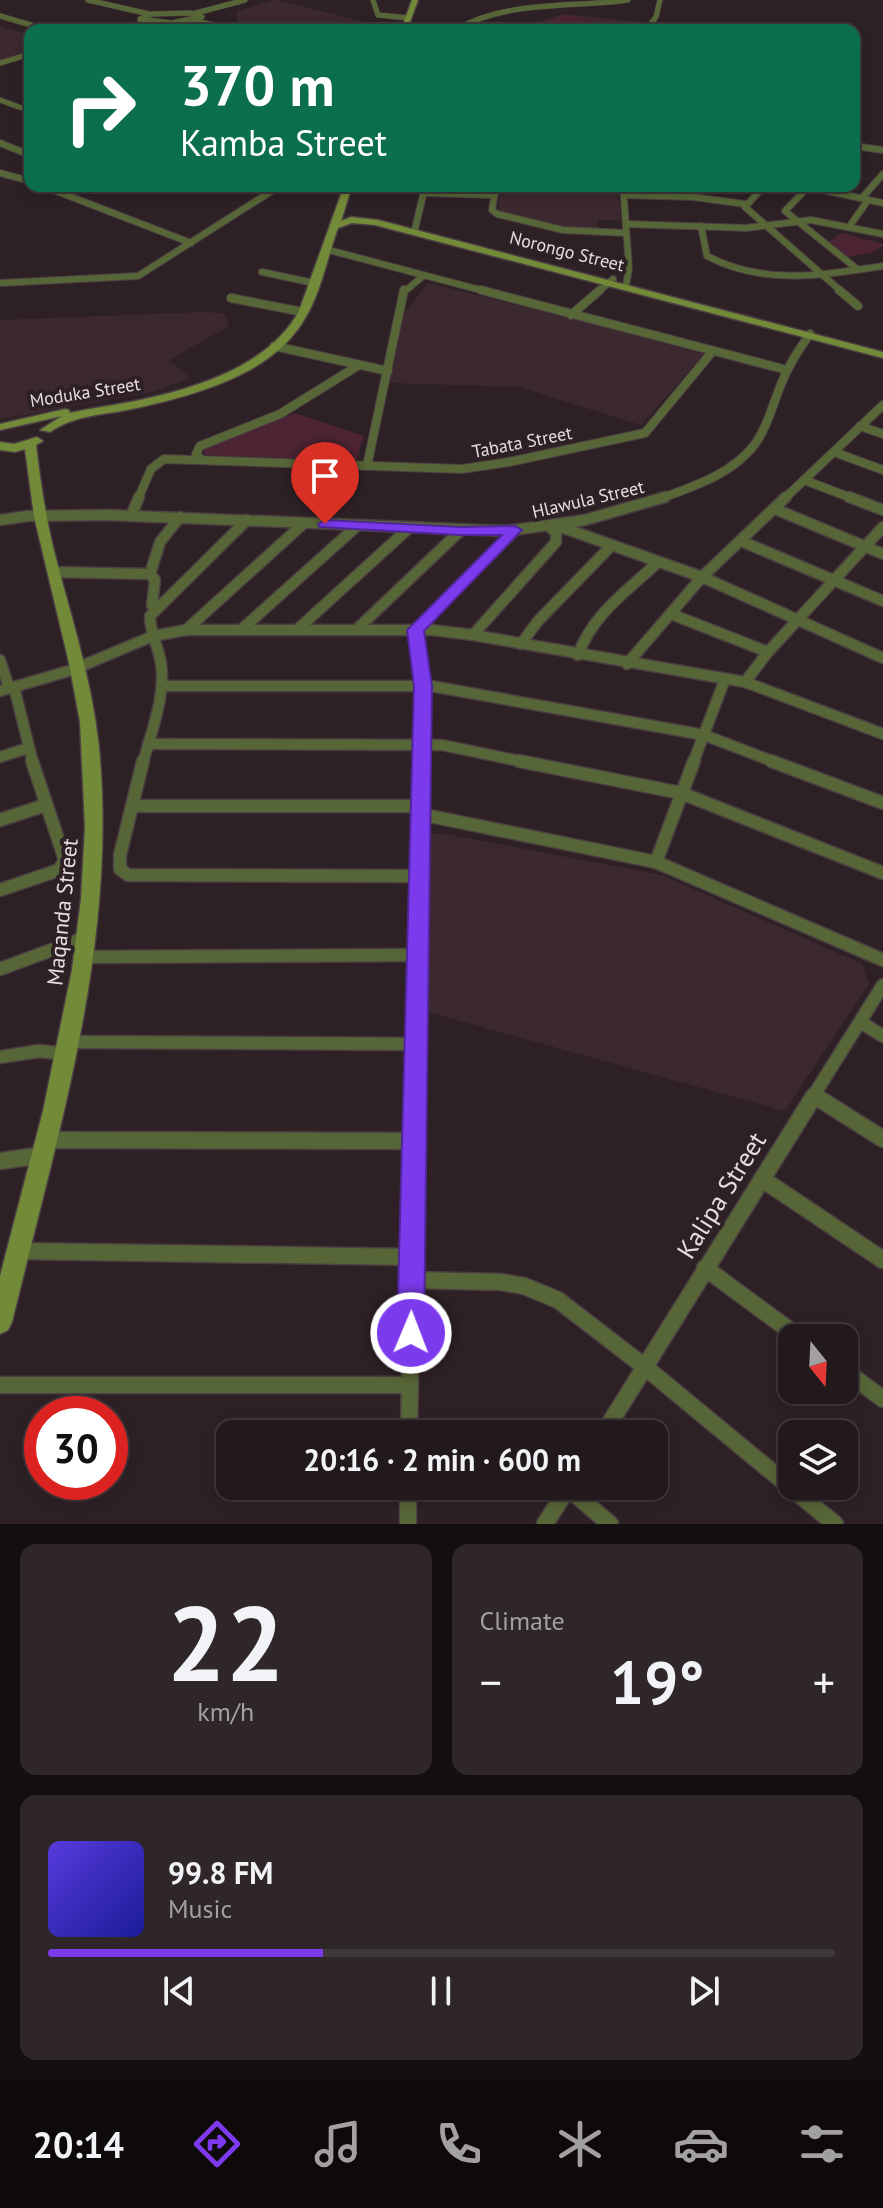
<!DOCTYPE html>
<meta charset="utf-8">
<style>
body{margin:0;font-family:"PT Sans",sans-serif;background:#2e2629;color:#f1f3f6;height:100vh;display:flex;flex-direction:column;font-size:30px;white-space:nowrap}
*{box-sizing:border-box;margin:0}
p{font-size:26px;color:#a2a0a3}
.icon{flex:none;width:44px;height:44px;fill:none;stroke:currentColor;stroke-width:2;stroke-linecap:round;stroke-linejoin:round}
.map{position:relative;height:1524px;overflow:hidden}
.details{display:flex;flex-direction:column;gap:20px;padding:20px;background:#130e0f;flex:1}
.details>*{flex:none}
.top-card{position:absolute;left:24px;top:24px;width:836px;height:168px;border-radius:16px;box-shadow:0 4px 12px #0003,0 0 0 2px #3f383b;background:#0b6e4f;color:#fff;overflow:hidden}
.needle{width:52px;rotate:162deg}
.buttons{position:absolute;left:778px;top:1324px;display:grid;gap:16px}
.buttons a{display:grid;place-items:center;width:80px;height:80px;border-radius:16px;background:#22191c;box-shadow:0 4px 12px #0003,0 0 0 2px #3f383b;font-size:40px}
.speed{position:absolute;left:24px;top:1396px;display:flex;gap:16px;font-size:40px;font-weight:700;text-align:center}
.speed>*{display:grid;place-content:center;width:104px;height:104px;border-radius:50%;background:#22191c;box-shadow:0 4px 12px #0003,0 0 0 2px #3f383b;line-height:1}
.speed .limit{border:12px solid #d22;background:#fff;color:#111}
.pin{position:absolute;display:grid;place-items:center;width:68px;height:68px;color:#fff;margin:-82px -34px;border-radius:50% 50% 50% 0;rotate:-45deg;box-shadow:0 0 8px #0007}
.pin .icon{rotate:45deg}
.me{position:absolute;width:88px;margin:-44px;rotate:1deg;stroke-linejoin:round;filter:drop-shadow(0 0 6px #0008)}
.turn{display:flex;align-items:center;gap:28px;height:168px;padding:0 24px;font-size:36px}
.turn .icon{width:104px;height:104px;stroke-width:2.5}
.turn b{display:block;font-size:56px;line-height:68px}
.big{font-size:60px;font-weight:700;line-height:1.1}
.details .widget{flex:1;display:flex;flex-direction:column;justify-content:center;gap:12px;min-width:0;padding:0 28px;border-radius:16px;background:#2e2629}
.details .dial{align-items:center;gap:0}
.dial b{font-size:104px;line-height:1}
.song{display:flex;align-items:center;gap:24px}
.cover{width:96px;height:96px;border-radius:12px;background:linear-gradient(135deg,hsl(250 70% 55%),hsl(240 70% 35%))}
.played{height:8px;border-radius:4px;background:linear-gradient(90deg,#7c3aed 35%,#3f383b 35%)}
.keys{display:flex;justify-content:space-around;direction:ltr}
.heat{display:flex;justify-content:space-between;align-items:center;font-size:44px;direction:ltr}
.details .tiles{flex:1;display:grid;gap:20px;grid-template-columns:1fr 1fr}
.widget:last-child{grid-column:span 2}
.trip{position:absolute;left:216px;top:1420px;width:452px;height:80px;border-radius:16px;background:#22191c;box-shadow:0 4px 12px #0003,0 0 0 2px #3f383b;font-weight:700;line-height:80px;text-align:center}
.menu{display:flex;height:128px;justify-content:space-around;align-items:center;background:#0e0a0b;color:#a2a0a3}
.menu .icon{width:56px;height:56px}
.menu .selected{color:#7c3aed}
.menu b{font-size:36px;color:#f1f3f6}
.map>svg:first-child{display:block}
.built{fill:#3c282f}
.green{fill:#4d2434}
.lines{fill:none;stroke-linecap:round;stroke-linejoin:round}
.street-far5-casing{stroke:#4b3f43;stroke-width:6}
.street-far4-casing{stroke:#4b3f43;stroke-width:8}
.street-far3-casing{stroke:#4b3f43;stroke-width:10}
.street-far2-casing{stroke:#4b3f43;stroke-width:13}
.street-far1-casing{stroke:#4b3f43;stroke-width:15}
.street-casing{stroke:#4b3f43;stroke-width:19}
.secondary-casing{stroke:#4b3f43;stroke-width:3}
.street-far5{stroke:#576636;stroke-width:5}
.street-far4{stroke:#576636;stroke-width:6}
.street-far3{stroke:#576636;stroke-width:8}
.street-far2{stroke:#576636;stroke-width:10}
.street-far1{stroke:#576636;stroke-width:12}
.street{stroke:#576636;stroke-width:16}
.secondary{fill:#738a39;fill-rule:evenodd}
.route{fill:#7c3aed;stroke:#51269a;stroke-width:2}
.labels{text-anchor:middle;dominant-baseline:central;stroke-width:8;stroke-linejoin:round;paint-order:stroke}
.far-street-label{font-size:18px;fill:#e6dcdf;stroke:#2e2125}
.street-label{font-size:22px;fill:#e6dcdf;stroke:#2e2125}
.near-street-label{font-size:26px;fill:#e6dcdf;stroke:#2e2125}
</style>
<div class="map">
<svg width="883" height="1524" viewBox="0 0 883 1524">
<rect width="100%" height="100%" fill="#2e2125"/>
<g class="built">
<path d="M 274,0 L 276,0 L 369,23 L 366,30 L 249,30 L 227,24 L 237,22 L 237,11 Z"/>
<path d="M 563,14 L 642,22 L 637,30 L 514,30 Z"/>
<path d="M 0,26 L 30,35 L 30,52 L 0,61 Z"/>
<path d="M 499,186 L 618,186 L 621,220 L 597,220 L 598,230 L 562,228 L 498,212 Z"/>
<path d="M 428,283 L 586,322 L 704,354 L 641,425 L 519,387 L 390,383 L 403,315 Z"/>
<path d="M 202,312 L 224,313 L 229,326 L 169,360 L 190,378 L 153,392 L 0,419 L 0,320 Z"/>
<path d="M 420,833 L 446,834 L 662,875 L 862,964 L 869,984 L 785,1111 L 417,1009 Z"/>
</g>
<g class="green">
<path d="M 566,15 L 611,27 L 608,30 L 526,30 Z"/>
<path d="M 842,233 L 883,244 L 883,246 L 873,252 L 847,257 L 829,242 Z"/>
<path d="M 295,413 L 364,436 L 356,461 L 341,456 L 340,460 L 204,455 L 206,446 Z"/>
</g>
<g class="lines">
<defs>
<g id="street-far5">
<path d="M 88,0 L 149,14"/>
<path d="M 373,0 L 378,15 L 409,18"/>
<path d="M 191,13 L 202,17 L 171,23 L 140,19 L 152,14 Z"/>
<path d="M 196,13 L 245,0"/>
<path d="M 0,16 L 48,30"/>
<path d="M 195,21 L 237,30"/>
<path d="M 113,30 L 148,22"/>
<path d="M 456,30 C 505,0 572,8 628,0"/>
<path d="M 646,30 L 656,17 L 660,0"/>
<path d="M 0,63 L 30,54"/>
<path d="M 0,100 L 30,111"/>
</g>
<g id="street-far4">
<path d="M 0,143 L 30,155"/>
<path d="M 854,146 L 883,150"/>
<path d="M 0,173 L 30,181"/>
<path d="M 43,186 L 191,243"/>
<path d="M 246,186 L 347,190"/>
<path d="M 496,186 L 492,210 L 497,214 L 563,230 L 626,233"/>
<path d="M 623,186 L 629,268 L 626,286"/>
<path d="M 764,186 L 745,207 L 842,292"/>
<path d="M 804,186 L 883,203"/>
<path d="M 808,187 L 785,211 L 857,269"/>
<path d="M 424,193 L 494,195"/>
<path d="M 624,195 L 693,197 L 745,204"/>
<path d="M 862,198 L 883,174"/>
<path d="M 626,224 L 746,228 L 811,220 L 883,234"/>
<path d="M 701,226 L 707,256 C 764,286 821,275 883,266"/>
<path d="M 849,227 L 868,200"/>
<path d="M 415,229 L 425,187"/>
<path d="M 325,249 L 488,292"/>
<path d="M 262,272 L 314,283"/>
<path d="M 0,283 L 138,276 L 275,189"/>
<path d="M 404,292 L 423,276"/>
<path d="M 598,292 L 613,279"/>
</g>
<g id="street-far3">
<path d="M 481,290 L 787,370"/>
<path d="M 839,290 L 858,306"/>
<path d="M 231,298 L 303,312"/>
<path d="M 571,315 L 600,290"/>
<path d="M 274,346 L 388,371"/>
<path d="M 860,426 L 883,434"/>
<path d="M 834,452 L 883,470"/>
<path d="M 202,460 L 196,454 L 200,446 L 280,414 L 359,365"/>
<path d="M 367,466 L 404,290"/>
<path d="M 804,480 L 854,499"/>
<path d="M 138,499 L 151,469 L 164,459 L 462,469 L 509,462 L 645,433 L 712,352"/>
<path d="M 659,499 C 692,487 733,474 755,444 C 768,426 773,403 782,382 C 789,364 799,349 810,334"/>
<path d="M 784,499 L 883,405"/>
</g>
<g id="street-far2">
<path d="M 849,497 L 883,510"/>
<path d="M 775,509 L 883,554"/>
<path d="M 131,516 L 139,497"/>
<path d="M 0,520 L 28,516 L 108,515 L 506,531 L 585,520 L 665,497"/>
<path d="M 555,525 L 702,577 L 883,658"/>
<path d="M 741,541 L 883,601"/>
<path d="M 55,572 L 150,574 L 155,580 L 152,605 L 157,607"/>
<path d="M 150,574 L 160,542 L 180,517"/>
<path d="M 671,614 L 768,652"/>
<path d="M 299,628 L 409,528"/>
<path d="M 242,629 L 357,526"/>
<path d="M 357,629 L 460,531"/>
<path d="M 186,630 L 303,524"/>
<path d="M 473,635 L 556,542 L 556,533 L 549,526"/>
<path d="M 521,644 L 538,621 L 611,546"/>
<path d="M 578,655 C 592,615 627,591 657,563"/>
<path d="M 0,660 L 9,688"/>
<path d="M 627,664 L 702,577 L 786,497"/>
<path d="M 745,682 L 768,652 L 883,527"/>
<path d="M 162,686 L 431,686 L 704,735 L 777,763"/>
<path d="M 14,687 L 33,763"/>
<path d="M 0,691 L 72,670 L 153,636 L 186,630 L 432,630 L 473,635 L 745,682 L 883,734"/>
<path d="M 148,744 L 442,745 L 529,763"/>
<path d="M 0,757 L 28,748"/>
<path d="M 143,763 C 151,732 166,696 161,664 C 159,647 150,634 150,616 L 247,520"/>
<path d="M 422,763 L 423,686 L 416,630 L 515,530"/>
<path d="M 693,763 L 725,679"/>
</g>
<g id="street-far1">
<path d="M 143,761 L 120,855 L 120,869 L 128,875 L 420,876"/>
<path d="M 519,761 L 681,793 L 883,873"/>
<path d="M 771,761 L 883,803"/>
<path d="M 133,806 L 421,806"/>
<path d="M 420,814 L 656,862 L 883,960"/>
<path d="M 0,820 L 46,805"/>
<path d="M 656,862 L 694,761"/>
<path d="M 0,890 L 59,870 L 65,860 L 32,761"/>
<path d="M 85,957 L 418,955"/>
<path d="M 0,969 L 87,937"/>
<path d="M 862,1023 L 883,1036"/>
<path d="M 70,1042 L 416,1044"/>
<path d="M 0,1057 L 39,1051 L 67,1054"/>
<path d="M 815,1096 L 818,1098"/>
<path d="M 415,1098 L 422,761"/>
<path d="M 812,1098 L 883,985"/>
</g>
<g id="street">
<path d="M 815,1096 L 883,1139"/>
<path d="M 47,1140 L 413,1141"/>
<path d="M 0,1161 L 43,1155"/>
<path d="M 762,1179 L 883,1260"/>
<path d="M 18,1251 L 412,1257"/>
<path d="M 705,1268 L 800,1338"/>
<path d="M 412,1280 L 501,1282 L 524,1286 L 558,1300 L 645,1367 L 835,1524"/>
<path d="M 844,1370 L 883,1399"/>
<path d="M 0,1385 L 410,1385"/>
<path d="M 409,1434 L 415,1096"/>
<path d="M 603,1434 L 814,1096"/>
<path d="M 408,1486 L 408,1524"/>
<path d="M 568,1488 L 610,1524"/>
<path d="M 545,1524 L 569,1486"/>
</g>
<g id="secondary">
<path d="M 412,0 L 418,0 L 407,30 L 401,30 Z"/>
<path d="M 344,186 L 352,186 L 341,221 L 351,217 L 378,220 L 883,352 L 883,358 L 375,225 L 352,223 L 338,228 C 327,258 321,293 304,320 C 271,376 191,396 132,409 C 103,415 75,415 50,432 L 40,430 L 62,416 L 0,430 L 0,424 L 65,409 L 69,410 L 70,413 C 90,408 110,406 130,402 C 190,390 268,368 299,311 Z"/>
<path d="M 37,437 L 43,441 L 36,445 C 40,479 45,513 53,547 C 70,614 92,679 99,748 C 118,943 57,1135 12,1322 L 8,1330 L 0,1334 L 0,1276 L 43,1111 L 72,970 L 81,899 L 85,827 L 80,722 L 69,663 L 34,516 L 25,449 L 15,452 L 0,450 L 0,442 L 14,444 Z"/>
</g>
</defs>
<use href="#street-far5" class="street-far5-casing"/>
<use href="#street-far4" class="street-far4-casing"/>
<use href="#street-far3" class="street-far3-casing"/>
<use href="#street-far2" class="street-far2-casing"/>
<use href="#street-far1" class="street-far1-casing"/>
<use href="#street" class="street-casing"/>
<use href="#secondary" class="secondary-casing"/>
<use href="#street-far5" class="street-far5"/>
<use href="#street-far4" class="street-far4"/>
<use href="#street-far3" class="street-far3"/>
<use href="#street-far2" class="street-far2"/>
<use href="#street-far1" class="street-far1"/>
<use href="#street" class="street"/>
<use href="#secondary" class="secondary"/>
</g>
<path class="route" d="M 325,520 L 460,527 L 515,526 L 522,530 L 424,631 L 432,686 L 424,1333 L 420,1342 L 411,1346 L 401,1342 L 397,1333 L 414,686 L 407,630 L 502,535 L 460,535 L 320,527 L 318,524 Z"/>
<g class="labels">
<g class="far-street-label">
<text transform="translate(567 251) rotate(14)">Norongo Street</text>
<text transform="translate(85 392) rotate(-9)">Moduka Street</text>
<text transform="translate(522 442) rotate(-11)">Tabata Street</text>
<text transform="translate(588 499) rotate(-13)">Hlawula Street</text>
</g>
<g class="street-label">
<text transform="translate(62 912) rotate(-84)">Maqanda Street</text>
</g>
<g class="near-street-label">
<text transform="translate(721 1195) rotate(-58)">Kalipa Street</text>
</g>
</g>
</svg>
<div class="buttons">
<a><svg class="needle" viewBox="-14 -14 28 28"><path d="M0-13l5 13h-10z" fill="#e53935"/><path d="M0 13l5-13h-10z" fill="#a2a0a3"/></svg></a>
<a><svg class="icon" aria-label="layers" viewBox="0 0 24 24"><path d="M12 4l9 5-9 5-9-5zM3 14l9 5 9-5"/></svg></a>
</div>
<div class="speed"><div class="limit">30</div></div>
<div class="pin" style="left:325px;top:524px;background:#d93025"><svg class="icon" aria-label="arrive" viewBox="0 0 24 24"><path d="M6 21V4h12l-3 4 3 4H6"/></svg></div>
<svg class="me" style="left:411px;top:1333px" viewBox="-20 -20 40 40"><circle r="17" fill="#7c3aed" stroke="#fff" stroke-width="3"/><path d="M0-11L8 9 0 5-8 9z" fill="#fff"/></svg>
<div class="trip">20:16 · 2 min · 600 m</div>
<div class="top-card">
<div class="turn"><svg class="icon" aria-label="right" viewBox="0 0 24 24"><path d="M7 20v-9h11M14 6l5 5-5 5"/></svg><div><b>370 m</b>Kamba Street</div></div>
</div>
</div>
<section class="details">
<div class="tiles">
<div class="widget dial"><b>22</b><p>km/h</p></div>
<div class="widget"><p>Climate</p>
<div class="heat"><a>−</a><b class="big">19°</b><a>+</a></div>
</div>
<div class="widget">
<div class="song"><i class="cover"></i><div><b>99.8 FM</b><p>Music</p></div></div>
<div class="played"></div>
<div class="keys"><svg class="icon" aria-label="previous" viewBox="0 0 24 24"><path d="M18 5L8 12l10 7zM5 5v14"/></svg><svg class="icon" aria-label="pause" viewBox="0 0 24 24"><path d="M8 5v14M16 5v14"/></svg><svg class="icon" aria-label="next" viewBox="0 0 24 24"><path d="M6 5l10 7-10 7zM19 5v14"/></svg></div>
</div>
</div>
</section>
<nav class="menu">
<b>20:14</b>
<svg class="icon selected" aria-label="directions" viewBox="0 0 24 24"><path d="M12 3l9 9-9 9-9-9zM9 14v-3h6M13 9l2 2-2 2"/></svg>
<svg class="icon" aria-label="music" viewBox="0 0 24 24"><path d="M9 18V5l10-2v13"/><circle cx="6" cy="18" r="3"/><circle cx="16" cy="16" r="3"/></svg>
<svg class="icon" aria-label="phone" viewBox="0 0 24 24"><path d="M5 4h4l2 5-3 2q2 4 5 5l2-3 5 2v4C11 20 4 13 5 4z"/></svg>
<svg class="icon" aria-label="climate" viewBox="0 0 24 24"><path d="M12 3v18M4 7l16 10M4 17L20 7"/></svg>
<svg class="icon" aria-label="car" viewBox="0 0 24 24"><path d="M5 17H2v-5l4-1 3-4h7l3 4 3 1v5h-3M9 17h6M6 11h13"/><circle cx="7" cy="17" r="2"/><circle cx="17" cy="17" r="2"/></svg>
<svg class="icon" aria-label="filters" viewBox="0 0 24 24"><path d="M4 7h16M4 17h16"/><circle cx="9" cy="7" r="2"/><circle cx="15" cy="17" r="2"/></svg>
</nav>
